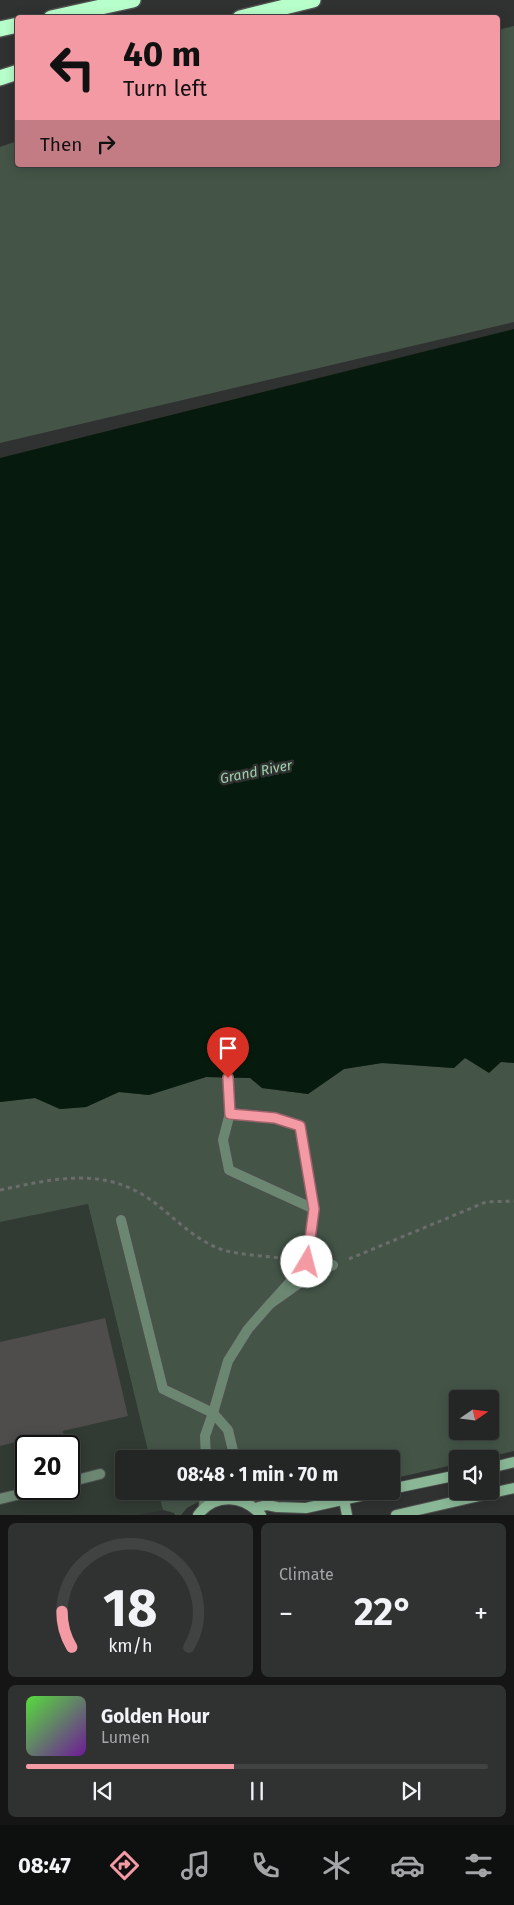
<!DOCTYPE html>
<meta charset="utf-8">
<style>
body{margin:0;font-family:"Fira Sans",sans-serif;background:#303232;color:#f1f3f6;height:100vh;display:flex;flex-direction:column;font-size:19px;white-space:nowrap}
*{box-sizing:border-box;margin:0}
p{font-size:16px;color:#a3a5a7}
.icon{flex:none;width:28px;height:28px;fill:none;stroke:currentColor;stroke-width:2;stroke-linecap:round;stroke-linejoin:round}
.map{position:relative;height:1515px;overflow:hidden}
.panel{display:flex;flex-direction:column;gap:8px;padding:8px;background:#141514;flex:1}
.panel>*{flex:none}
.banner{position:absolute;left:15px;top:15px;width:485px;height:152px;border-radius:5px;box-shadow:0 2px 12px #0003,0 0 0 1px #414342;background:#f49aa5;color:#111;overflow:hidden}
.needle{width:32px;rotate:76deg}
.tools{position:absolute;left:449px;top:1390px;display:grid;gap:10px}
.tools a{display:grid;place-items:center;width:50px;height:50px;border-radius:5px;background:#242625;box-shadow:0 2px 12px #0003,0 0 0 1px #414342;font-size:25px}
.speed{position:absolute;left:15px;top:1435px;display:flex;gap:10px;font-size:25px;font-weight:700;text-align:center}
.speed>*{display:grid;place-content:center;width:65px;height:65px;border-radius:50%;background:#242625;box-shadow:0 2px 12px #0003,0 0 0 1px #414342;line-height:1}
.speed .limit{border:2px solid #111;border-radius:8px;background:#fff;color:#111}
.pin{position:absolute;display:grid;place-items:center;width:42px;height:42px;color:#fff;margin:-51px -21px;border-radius:50% 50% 50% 0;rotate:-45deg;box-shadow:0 0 5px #0007}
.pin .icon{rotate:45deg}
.me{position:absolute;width:55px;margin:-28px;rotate:8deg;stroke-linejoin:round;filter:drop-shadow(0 0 4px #0008)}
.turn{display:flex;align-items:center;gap:18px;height:105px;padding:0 25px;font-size:22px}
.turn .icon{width:65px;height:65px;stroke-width:2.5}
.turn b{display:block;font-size:35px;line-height:42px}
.then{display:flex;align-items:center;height:48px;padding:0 25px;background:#0003;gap:10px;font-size:19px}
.big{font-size:38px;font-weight:700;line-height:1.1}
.panel .widget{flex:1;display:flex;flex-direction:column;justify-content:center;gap:8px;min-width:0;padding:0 18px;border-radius:8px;background:#303232}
.panel .dial{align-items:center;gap:0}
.dial svg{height:130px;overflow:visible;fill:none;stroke:#414342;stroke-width:7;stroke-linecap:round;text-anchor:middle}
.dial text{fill:#f1f3f6;stroke:none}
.song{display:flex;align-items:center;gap:15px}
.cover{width:60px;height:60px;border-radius:8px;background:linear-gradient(135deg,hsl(110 70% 55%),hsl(280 70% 35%))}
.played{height:5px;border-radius:2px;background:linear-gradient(90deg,#f49aa5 45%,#414342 45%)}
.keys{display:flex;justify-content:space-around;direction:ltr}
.heat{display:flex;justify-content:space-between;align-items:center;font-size:28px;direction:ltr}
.panel .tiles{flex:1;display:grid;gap:8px;grid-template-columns:1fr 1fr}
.widget:last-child{grid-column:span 2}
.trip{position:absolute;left:115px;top:1450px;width:285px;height:50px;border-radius:5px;background:#242625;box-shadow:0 2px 12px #0003,0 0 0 1px #414342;font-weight:700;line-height:50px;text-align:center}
.menu{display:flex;height:80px;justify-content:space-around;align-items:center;background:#0e0f0f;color:#a3a5a7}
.menu .icon{width:35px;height:35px}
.menu .current{color:#f49aa5}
.menu b{font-size:22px;color:#f1f3f6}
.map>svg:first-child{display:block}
.built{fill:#323a34;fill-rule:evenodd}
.green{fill:#445548;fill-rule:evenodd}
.water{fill:#061b0d}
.building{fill:#4f4c4c}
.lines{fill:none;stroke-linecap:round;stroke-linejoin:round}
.service-casing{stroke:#4e4f4e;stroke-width:12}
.secondary-casing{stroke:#4e4f4e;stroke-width:12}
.motorway-casing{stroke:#4e4f4e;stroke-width:18}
.path{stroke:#6b6c6b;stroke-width:3;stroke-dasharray:4 4;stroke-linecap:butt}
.service{stroke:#6b8772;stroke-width:10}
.secondary{stroke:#8ab896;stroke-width:10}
.motorway{stroke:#b7ffcb;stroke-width:15}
.route-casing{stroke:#9f646b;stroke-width:12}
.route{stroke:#f49aa5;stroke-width:9}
.labels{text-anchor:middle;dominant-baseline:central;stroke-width:5;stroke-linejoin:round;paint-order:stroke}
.water-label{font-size:14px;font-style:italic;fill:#9eceaa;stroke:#303231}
</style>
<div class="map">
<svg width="514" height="1515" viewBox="0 0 514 1515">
<rect width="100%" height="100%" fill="#303231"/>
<path class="built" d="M 88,1204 L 150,1459 L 124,1459 L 124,1491 L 158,1491 L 163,1510 L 139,1515 L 0,1515 L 0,1222 ZM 26,1446 L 69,1446 L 69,1489 L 26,1489 Z"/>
<g class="green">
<path d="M 514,26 L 514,322 L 0,443 L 0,147 L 17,141 L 18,165 L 498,165 L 498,30 Z"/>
<path d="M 465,1058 L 514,1063 L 514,1451 L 480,1459 L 458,1459 L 457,1464 L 391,1479 L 391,1459 L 150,1459 L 88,1204 L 0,1222 L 0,1102 L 35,1098 L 60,1109 L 86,1107 L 119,1092 L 149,1095 L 206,1077 L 251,1078 L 262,1088 L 308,1094 L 344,1069 L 382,1063 L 453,1068 ZM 458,1399 L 490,1399 L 490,1431 L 458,1431 Z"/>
<path d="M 158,1491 L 218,1491 L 187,1508 L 181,1515 L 175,1515 L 174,1513 L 163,1510 Z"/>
<path d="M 268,1491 L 340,1491 C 314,1497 292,1505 268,1491 Z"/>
</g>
<path class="water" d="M 514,329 L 514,1063 L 501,1062 L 489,1073 L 465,1058 L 454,1068 L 382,1063 L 344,1069 L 308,1094 L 262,1088 L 250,1078 L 206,1077 L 149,1095 L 119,1092 L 86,1107 L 60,1109 L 35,1098 L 0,1102 L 0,458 Z"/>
<path class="building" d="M 105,1318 L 128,1416 L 63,1431 L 64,1439 L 33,1446 L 26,1446 L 26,1448 L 18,1450 L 16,1442 L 0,1446 L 0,1342 Z"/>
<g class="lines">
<defs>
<g id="service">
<path d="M 228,1078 L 230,1113"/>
<path d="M 121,1220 L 163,1389 L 213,1413 L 228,1430 L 235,1459"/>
<path d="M 270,1304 L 307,1263 L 314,1209 L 300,1126 L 275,1118 L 230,1113 L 223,1140 L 229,1170 L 314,1209"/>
<path d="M 206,1459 L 205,1436 L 213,1413 L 228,1361 L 248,1329 L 270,1304 L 301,1282 L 333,1265"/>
<path d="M 69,1482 L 100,1474"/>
<path d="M 248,1491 L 250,1504"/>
<path d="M 0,1499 L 41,1489"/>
<path d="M 204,1508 L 205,1491"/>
</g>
<g id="secondary">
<path d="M 490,1468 L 514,1462"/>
<path d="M 391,1489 L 458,1475"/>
<path d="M 344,1500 L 347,1515"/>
<path d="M 255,1508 L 267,1505 L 277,1507 L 306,1508 L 383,1491"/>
<path d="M 198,1515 C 215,1493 243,1495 261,1515"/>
<path d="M 396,1515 L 514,1488"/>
</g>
<g id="motorway">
<path d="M 51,18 L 133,0"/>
<path d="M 240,18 L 313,0"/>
<path d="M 0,29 L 18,25"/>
<path d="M 0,78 L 18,72"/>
</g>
</defs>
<use href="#service" class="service-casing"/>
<use href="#secondary" class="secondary-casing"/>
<use href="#motorway" class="motorway-casing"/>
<g class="path">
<path d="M 0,1190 C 53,1179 103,1166 151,1200 C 174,1217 194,1240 223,1250 C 240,1255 268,1256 287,1259"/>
<path d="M 349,1259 L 486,1202 L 514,1201"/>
</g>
<use href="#service" class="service"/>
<use href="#secondary" class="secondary"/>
<use href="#motorway" class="motorway"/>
</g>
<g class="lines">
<defs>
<path id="route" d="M 228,1078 L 230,1114 L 275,1118 L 300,1126 L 314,1209 L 307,1262"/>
</defs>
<use href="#route" class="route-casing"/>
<use href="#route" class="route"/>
</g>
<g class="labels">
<g class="water-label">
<text transform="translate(256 772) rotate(-11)">Grand River</text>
</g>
</g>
</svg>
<div class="tools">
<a><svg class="needle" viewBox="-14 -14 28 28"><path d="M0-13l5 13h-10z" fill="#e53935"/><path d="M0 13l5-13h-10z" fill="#a3a5a7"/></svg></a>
<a><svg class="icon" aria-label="sound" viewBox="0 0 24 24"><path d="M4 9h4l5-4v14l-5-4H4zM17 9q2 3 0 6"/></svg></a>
</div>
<div class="speed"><div class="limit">20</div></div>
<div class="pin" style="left:228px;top:1078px;background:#d93025"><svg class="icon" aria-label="arrive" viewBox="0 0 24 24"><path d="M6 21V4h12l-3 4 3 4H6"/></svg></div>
<svg class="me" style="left:307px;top:1262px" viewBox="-20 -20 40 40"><circle r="19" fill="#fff"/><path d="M0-13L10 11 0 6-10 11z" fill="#f49aa5"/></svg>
<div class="trip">08:48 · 1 min · 70 m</div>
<div class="banner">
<div class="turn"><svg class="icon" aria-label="left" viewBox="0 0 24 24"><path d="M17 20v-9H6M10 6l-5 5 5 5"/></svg><div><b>40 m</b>Turn left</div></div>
<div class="then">Then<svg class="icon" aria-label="right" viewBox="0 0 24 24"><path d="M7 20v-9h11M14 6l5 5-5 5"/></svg></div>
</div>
</div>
<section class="panel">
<div class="tiles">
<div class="widget dial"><svg viewBox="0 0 100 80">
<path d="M14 69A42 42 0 1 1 86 69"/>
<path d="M14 69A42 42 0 0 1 8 47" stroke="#f49aa5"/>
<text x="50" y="56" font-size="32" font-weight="700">18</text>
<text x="50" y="72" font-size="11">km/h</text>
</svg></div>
<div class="widget"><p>Climate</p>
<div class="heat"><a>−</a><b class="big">22°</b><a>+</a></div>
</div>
<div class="widget">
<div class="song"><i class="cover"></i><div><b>Golden Hour</b><p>Lumen</p></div></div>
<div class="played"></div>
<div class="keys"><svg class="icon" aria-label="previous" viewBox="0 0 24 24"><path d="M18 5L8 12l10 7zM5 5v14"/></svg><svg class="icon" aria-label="pause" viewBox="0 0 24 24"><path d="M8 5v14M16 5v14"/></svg><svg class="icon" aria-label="next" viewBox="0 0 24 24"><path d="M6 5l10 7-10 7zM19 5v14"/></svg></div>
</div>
</div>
</section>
<nav class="menu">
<b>08:47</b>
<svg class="icon current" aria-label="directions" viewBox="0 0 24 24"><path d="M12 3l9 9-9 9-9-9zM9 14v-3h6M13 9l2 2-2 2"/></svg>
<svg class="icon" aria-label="music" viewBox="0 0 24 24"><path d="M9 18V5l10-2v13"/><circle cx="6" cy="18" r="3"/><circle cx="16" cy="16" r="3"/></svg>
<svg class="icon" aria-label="phone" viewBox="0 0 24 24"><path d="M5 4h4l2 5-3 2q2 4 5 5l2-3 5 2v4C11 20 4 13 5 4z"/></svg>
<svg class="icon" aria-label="climate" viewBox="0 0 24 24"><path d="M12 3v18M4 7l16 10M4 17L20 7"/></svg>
<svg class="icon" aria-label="car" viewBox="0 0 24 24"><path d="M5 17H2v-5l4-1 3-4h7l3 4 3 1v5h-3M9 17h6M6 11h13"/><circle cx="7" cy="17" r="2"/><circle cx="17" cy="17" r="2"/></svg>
<svg class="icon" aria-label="filters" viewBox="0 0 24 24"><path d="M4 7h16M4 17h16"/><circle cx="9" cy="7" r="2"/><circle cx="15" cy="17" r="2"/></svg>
</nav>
